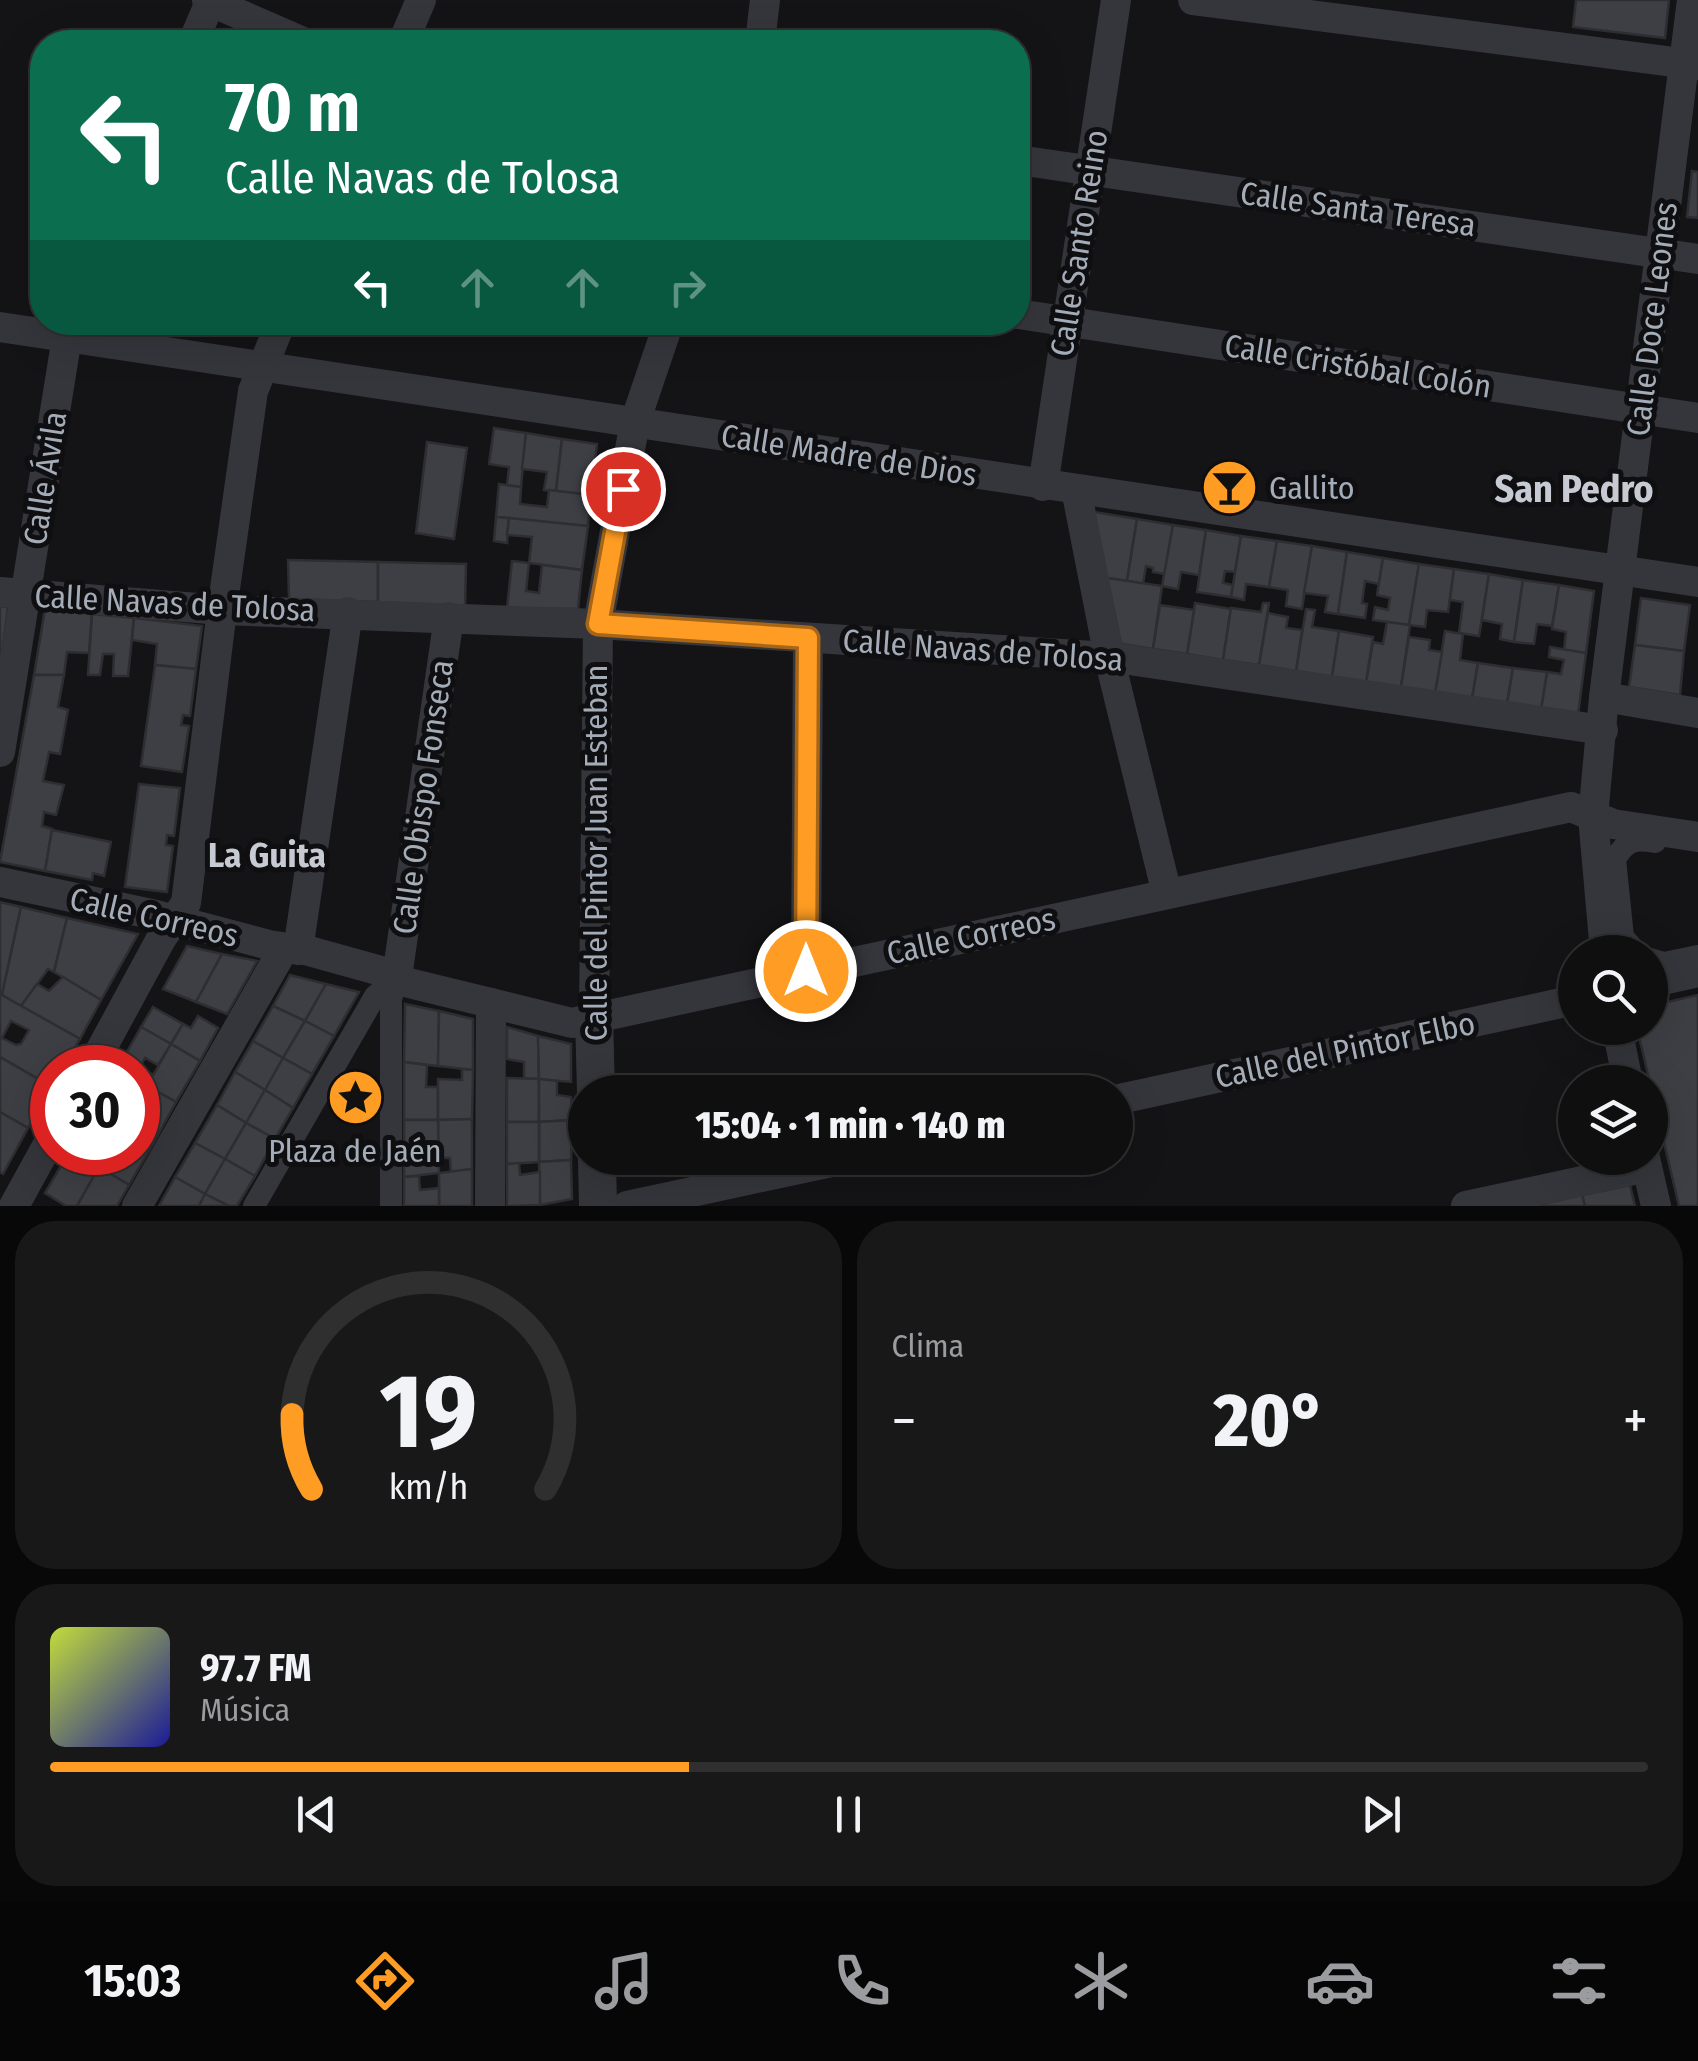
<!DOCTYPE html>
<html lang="es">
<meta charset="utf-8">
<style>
body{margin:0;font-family:"Fira Sans Condensed",sans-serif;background:#181819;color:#f1f3f6;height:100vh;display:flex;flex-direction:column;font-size:38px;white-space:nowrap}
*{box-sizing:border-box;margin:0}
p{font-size:32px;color:#9b9c9f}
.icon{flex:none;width:55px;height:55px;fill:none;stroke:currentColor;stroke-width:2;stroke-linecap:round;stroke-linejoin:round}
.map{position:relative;height:1206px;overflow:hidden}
.details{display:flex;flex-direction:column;gap:15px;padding:15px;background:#080809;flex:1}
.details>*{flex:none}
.top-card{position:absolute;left:30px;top:30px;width:1000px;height:305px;border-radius:40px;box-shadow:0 10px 40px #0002,0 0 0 2px #2f2f30;background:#0b6e4f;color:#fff;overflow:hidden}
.tools{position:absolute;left:1558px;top:935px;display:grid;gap:20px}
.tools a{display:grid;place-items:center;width:110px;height:110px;border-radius:50%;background:#0f0f10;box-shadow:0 10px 40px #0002,0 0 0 2px #2f2f30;font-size:50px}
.speed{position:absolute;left:30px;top:1045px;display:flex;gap:20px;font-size:50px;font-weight:700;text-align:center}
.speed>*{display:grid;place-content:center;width:130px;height:130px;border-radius:50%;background:#0f0f10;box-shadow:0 10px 40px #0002,0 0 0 2px #2f2f30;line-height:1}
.speed .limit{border:15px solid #d22;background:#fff;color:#111}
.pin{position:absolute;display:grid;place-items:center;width:85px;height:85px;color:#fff;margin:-42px;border:5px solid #fff;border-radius:50%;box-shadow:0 2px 10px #0007}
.me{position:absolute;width:110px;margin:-55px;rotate:0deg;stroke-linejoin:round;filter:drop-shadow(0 0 8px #0008)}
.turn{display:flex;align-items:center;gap:35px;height:210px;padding:0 30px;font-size:45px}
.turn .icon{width:130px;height:130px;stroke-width:2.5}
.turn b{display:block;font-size:70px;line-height:85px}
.lanes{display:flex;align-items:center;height:95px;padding:0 30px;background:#0003;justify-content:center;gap:50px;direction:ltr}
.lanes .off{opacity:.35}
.big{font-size:75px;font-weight:800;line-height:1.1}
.details .card{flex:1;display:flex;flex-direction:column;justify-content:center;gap:15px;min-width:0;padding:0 35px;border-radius:40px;background:#181819}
.details .dial{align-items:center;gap:0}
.dial svg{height:260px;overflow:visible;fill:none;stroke:#2f2f30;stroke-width:7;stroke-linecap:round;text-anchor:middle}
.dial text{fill:#f1f3f6;stroke:none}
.song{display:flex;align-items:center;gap:30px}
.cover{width:120px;height:120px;border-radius:15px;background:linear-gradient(135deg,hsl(70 70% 55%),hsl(240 70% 35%))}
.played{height:10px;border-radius:5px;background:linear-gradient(90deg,#ff9c23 40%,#2f2f30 40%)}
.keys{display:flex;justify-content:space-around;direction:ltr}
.heat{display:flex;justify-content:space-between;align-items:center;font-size:55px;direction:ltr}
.details .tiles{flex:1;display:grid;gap:15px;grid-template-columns:1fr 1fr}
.card:last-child{grid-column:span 2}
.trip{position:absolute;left:568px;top:1075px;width:565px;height:100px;border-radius:50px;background:#0f0f10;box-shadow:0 10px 40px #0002,0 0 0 2px #2f2f30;font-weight:800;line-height:100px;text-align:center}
.menu{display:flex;height:160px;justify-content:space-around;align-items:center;background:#060606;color:#9b9c9f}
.menu .icon{width:70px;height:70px}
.menu .selected{color:#ff9c23}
.menu b{font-size:45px;color:#f1f3f6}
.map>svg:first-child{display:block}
.building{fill:#3e3f44;stroke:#2e2e32;stroke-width:2.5;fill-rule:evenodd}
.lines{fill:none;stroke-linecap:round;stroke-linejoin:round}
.pedestrian{stroke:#35363c;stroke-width:22}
.minor{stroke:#35363c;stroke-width:30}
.tertiary{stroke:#35363c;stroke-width:38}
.route-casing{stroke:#a66517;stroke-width:25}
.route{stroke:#ff9c23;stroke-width:18}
.labels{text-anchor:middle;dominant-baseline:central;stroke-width:10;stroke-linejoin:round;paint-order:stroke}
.street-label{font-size:32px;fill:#a4acb8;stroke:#0f0f11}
.poi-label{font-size:32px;fill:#a4acb8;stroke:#0f0f11;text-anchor:start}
.neighbourhood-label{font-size:35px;font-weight:bold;fill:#c6cbd3;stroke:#0f0f11}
.quarter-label{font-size:38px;font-weight:bold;fill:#c6cbd3;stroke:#0f0f11}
</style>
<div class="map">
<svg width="1698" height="1206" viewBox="0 0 1698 1206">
<rect width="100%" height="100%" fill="#141416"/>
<g class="building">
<path d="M 1576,0 L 1669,0 L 1665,38 L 1573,27 Z"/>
<path d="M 1692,171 L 1698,172 L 1698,218 L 1687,217 Z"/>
<path d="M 494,428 L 526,433 L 521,487 L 507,485 L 509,467 L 489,464 Z"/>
<path d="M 526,433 L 562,439 L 556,491 L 544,490 L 547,472 L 522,469 Z"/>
<path d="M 562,439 L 597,444 L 591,495 L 556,491 Z"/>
<path d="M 427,442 L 467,448 L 454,539 L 416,533 Z"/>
<path d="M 499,484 L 521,487 L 520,504 L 547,507 L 549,490 L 591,495 L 588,526 L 496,517 Z"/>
<path d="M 1094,512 L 1137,519 L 1127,581 L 1107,578 Z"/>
<path d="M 496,517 L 509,518 L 507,543 L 494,541 Z"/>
<path d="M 509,518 L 588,526 L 582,570 L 529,563 L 532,537 L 507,535 Z"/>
<path d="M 1137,519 L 1173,525 L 1165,574 L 1153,572 L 1153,568 L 1146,566 L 1143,584 L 1127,581 Z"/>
<path d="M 1173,525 L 1206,530 L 1199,575 L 1181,572 L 1178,589 L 1162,586 Z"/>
<path d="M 1206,530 L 1241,536 L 1235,572 L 1225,571 L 1223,583 L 1233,585 L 1231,597 L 1197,592 Z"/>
<path d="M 1241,536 L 1277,541 L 1269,587 L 1246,584 L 1244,600 L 1231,597 Z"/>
<path d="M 1277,541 L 1312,546 L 1302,609 L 1286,606 L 1288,590 L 1269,587 Z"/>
<path d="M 1312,546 L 1347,552 L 1338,614 L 1325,612 L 1328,596 L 1304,593 Z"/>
<path d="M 1347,552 L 1383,558 L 1379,584 L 1365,581 L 1362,603 L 1367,604 L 1365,618 L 1338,614 Z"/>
<path d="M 1383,558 L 1419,564 L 1409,625 L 1373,620 L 1375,607 L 1388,610 L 1390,598 L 1377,595 Z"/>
<path d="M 288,560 L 378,562 L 378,602 L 289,599 Z"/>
<path d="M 512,561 L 529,563 L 526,591 L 539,593 L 542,565 L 582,570 L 578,609 L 507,608 Z"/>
<path d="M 378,562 L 466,564 L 465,606 L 378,602 Z"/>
<path d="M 1419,564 L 1454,569 L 1448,612 L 1427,610 L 1425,627 L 1409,625 Z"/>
<path d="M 1454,569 L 1489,574 L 1479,636 L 1459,633 L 1463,602 L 1450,600 Z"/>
<path d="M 1489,574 L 1523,580 L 1514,642 L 1500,639 L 1502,624 L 1482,620 Z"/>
<path d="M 1107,578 L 1162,586 L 1153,649 L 1121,644 Z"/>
<path d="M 1523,580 L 1559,585 L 1552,626 L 1537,624 L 1534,644 L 1514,642 Z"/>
<path d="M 1559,585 L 1594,591 L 1586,653 L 1564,650 L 1566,632 L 1552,629 Z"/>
<path d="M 1641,598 L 1690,605 L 1684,651 L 1635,645 Z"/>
<path d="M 1195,603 L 1231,609 L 1223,660 L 1187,654 Z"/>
<path d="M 1263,603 L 1269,603 L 1259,665 L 1223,660 L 1231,608 L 1261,612 Z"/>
<path d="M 1160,605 L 1194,610 L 1187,654 L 1153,649 Z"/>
<path d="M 0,606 L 8,607 L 0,670 Z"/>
<path d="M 45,609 L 92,614 L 89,653 L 67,652 L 64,675 L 34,675 Z"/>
<path d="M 1306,609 L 1315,610 L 1312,627 L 1339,631 L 1332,677 L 1296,671 Z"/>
<path d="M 1268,613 L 1288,617 L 1286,628 L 1302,630 L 1296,671 L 1259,665 Z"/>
<path d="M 92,614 L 134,618 L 128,676 L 113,676 L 114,654 L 103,654 L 100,675 L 88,675 Z"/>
<path d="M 134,618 L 202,626 L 196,669 L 155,665 L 157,644 L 132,640 Z"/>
<path d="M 1387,622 L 1410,625 L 1401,687 L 1366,682 L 1373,642 L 1383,644 Z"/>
<path d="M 1339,631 L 1373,637 L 1366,682 L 1332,677 Z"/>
<path d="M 1445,631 L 1463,634 L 1460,660 L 1478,663 L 1472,699 L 1435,693 Z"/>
<path d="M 1409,637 L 1430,640 L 1429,650 L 1442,652 L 1435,693 L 1401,687 Z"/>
<path d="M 1635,645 L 1684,651 L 1680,695 L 1629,687 Z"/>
<path d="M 1550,647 L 1586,653 L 1578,715 L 1541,709 L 1547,672 L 1561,674 L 1564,660 L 1549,657 Z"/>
<path d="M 1478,663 L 1513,668 L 1507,704 L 1472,699 Z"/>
<path d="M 155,665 L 196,669 L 190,716 L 183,715 L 181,725 L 189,726 L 182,772 L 141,766 Z"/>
<path d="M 1513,668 L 1547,672 L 1541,709 L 1507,704 Z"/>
<path d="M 34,675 L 64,675 L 58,707 L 68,710 L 60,754 L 49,752 L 43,781 L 64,785 L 56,815 L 44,812 L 42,826 L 52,829 L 45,871 L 0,862 Z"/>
<path d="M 139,784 L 180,788 L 174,836 L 167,835 L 166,845 L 173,846 L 167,892 L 125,887 Z"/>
<path d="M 52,830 L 111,842 L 104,876 L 93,873 L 92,880 L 45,871 Z"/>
<path d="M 0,902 L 21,907 L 2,995 L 0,994 Z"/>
<path d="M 21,907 L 67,918 L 54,972 L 48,969 L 21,1006 L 2,995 Z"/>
<path d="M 67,918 L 138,934 L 101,1000 L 54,972 Z"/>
<path d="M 187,946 L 222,954 L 196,1002 L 163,989 Z"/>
<path d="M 222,954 L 257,961 L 227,1014 L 196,1002 Z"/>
<path d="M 290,975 L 326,984 L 305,1021 L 273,1006 Z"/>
<path d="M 63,977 L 101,1000 L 80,1039 L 21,1006 L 37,984 L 49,991 Z"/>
<path d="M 326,984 L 359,992 L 334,1036 L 305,1021 Z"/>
<path d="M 0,994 L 80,1039 L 63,1068 L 52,1068 L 52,1087 L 0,1057 ZM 11,1021 L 29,1030 L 21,1044 L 16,1045 L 2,1038 Z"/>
<path d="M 1698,995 L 1698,1206 L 1679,1206 L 1637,1028 L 1650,1028 L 1650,1006 Z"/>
<path d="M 405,1004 L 439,1011 L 438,1066 L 404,1062 Z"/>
<path d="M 273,1006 L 305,1021 L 283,1058 L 253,1041 Z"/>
<path d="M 153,1007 L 183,1024 L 171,1044 L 141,1027 Z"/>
<path d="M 439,1011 L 473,1019 L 473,1070 L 438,1066 Z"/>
<path d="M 198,1016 L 218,1028 L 200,1061 L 171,1044 L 183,1024 L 191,1028 Z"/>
<path d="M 305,1021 L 334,1036 L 312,1074 L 283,1058 Z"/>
<path d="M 141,1027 L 171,1044 L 158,1065 L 145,1058 L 140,1067 L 153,1075 L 147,1086 L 138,1080 L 138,1068 L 118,1068 Z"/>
<path d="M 507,1027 L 538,1036 L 539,1079 L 524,1078 L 524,1062 L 507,1059 Z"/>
<path d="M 538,1036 L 571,1044 L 571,1082 L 539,1079 Z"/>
<path d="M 253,1041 L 283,1058 L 265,1090 L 235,1072 Z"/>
<path d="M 171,1044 L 200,1061 L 176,1102 L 147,1086 Z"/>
<path d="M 0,1057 L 52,1087 L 28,1128 L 0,1112 Z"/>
<path d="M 283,1058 L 312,1074 L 293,1108 L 265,1090 Z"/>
<path d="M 404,1062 L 427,1065 L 426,1087 L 438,1087 L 438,1120 L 404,1120 Z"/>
<path d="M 462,1069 L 473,1070 L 472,1119 L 438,1120 L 438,1079 L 462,1080 Z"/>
<path d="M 235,1072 L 265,1090 L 246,1123 L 217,1105 Z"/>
<path d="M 507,1078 L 539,1079 L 539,1122 L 507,1122 Z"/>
<path d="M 539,1079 L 557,1081 L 557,1095 L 571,1097 L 572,1120 L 539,1122 Z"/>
<path d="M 138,1080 L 147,1086 L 138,1102 Z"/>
<path d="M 147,1086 L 176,1102 L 153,1144 L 138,1135 L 138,1102 Z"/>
<path d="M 265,1090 L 293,1108 L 275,1139 L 246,1123 Z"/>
<path d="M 217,1105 L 246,1123 L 225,1159 L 195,1143 Z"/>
<path d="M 0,1112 L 28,1128 L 3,1174 L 0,1172 Z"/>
<path d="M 472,1119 L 472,1169 L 451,1172 L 450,1158 L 438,1158 L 438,1120 Z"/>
<path d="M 404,1120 L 438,1120 L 439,1173 L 404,1177 Z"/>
<path d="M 572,1120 L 571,1160 L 539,1162 L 539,1122 Z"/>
<path d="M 507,1122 L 539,1122 L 539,1162 L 507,1164 Z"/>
<path d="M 246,1123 L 275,1139 L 255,1176 L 225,1159 Z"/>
<path d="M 138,1135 L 153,1144 L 129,1185 L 99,1167 L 108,1152 L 138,1152 Z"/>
<path d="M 195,1143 L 225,1159 L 205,1194 L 175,1177 Z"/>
<path d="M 69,1152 L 99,1167 L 77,1206 L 66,1206 L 45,1193 Z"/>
<path d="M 74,1152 L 108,1152 L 99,1167 Z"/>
<path d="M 225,1159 L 255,1176 L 237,1206 L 229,1206 L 205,1194 Z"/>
<path d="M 571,1160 L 572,1199 L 540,1205 L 539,1162 Z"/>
<path d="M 519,1163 L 520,1175 L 540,1172 L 540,1205 L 507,1206 L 507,1164 Z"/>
<path d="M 99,1167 L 129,1185 L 117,1206 L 77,1206 Z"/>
<path d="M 472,1169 L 472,1206 L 439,1206 L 439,1173 Z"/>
<path d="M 419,1176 L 420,1190 L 439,1188 L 439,1206 L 404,1206 L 404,1177 Z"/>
<path d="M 175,1177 L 205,1194 L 199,1206 L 159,1206 Z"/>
<path d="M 1630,1185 L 1635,1206 L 1585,1206 L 1582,1195 Z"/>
<path d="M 205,1194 L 229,1206 L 199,1206 Z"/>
<path d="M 1582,1195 L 1585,1206 L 1538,1206 L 1538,1205 Z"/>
</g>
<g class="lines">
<g class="pedestrian">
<path d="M 1636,952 L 1623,937 L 1615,859 C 1626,841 1634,838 1655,842"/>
<path d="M 1650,959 L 1664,963 L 1698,956"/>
<path d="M 254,1206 L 375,996 L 397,977"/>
<path d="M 391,1206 L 391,999 L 397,977"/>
</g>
<g class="minor">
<path d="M 207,0 L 303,42"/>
<path d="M 1193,0 L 1698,65"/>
<path d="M 193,42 L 211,0"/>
<path d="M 403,42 L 421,0"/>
<path d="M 760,42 L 765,0"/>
<path d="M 1018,160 L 1698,259"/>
<path d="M 1018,314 L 1698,418"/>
<path d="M 0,327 L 1698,582"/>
<path d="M 1043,486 L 1116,0"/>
<path d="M 1076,489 L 1109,657 L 1167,894"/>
<path d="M 0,592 L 222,610 L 598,624 L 1109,657 L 1603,730"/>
<path d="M 1604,697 L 1698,713"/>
<path d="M 0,752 L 67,337 L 73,322"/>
<path d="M 0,882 L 156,915 L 269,945 L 309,951 L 381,971 L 409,983 L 572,1023 L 1571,807 L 1613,824 L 1698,837"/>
<path d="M 298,950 L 348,612"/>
<path d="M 1605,952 L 1593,817 L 1604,697 L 1692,0"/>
<path d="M 806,971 L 808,638"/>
<path d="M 397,977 L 449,617"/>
<path d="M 1650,983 L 1698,972"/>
<path d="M 594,1017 L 598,624 L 635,422 L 669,322"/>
<path d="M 1617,1028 L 1628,1082"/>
<path d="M 91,1068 L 161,939 L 186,903 L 222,610 L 253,391 L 281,322"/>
<path d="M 1115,1100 L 1575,1000"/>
<path d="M 1645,1158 L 1656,1206"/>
<path d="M 14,1206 L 52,1137"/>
<path d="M 137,1206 L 284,948"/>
<path d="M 490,1206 L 491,1003"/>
<path d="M 627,1206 L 850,1158"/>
<path d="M 1466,1206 L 1647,1167"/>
</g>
<g class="tertiary">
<path d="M 594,1017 L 596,1092"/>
<path d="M 597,1158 L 598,1206"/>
</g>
</g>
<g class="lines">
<defs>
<path id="route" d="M 623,489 L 598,624 L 808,638 L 806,971"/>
</defs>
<use href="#route" class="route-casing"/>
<use href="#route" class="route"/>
</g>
<defs>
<symbol id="bar-disc" viewBox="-11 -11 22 22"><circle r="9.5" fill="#ff9c23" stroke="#0f0f11"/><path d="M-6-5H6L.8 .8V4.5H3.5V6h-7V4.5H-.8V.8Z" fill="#111"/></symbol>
<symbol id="sight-disc" viewBox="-11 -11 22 22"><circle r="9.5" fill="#ff9c23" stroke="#0f0f11"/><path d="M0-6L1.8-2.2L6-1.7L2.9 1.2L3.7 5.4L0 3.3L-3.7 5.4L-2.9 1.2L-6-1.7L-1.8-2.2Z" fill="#111"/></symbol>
</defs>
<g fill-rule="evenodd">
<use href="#bar-disc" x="1198" y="456" width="63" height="63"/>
<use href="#sight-disc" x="324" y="1066" width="63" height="63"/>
</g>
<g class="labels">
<g class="street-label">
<text transform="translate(1358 209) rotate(8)">Calle Santa Teresa</text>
<text transform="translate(1079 243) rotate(-81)">Calle Santo Reino</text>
<text transform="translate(1652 319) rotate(-83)">Calle Doce Leones</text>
<text transform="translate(1358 366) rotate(9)">Calle Cristóbal Colón</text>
<text transform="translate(849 455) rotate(9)">Calle Madre de Dios</text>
<text transform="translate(45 478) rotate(-81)">Calle Ávila</text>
<text transform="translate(175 603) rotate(3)">Calle Navas de Tolosa</text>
<text transform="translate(983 650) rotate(4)">Calle Navas de Tolosa</text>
<text transform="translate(423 797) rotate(-82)">Calle Obispo Fonseca</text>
<text transform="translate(596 853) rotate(-90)">Calle del Pintor Juan Esteban</text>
<text transform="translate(154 917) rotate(13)">Calle Correos</text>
<text transform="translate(971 936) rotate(-12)">Calle Correos</text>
<text transform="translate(1345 1050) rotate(-12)">Calle del Pintor Elbo</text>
</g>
<g class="poi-label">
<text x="1269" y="488">Gallito</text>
<text x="355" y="1151" text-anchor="middle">Plaza de Jaén</text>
</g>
<g class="neighbourhood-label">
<text x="267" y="855">La Guita</text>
</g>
<g class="quarter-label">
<text x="1574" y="489">San Pedro</text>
</g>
</g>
</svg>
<div class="tools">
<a><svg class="icon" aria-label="search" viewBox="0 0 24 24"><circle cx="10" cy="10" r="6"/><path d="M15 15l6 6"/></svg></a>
<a><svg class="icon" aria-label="layers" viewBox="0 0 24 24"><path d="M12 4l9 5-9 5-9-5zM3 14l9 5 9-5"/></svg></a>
</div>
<div class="speed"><div class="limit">30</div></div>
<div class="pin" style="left:623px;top:489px;background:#d93025"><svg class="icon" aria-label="arrive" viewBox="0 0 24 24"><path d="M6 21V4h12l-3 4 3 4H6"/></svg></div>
<svg class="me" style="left:806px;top:971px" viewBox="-20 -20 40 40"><circle r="17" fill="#ff9c23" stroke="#fff" stroke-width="3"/><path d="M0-11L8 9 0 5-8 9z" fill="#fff"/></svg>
<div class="trip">15:04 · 1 min · 140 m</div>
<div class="top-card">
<div class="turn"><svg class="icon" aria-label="left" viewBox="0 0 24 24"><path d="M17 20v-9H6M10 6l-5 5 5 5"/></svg><div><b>70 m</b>Calle Navas de Tolosa</div></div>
<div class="lanes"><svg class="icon" aria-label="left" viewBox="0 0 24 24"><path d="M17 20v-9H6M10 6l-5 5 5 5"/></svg><svg class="icon off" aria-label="ahead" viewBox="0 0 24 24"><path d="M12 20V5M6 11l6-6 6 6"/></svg><svg class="icon off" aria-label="ahead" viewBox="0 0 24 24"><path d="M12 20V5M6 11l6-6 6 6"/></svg><svg class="icon off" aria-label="right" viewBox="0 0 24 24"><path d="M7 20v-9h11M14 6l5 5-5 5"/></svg></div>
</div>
</div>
<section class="details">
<div class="tiles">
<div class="card dial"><svg viewBox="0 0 100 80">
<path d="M14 69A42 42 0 1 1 86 69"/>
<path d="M14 69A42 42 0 0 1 8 46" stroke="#ff9c23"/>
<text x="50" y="56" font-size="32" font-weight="700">19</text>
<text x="50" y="72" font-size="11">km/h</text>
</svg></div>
<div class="card"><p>Clima</p>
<div class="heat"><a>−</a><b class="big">20°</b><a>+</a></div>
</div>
<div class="card">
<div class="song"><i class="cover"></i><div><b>97.7 FM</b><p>Música</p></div></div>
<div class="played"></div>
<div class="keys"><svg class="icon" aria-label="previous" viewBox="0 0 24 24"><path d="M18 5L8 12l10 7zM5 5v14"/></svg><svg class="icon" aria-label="pause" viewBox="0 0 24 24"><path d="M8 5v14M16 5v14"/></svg><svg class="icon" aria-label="next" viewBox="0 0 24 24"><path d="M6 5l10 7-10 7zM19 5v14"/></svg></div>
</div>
</div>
</section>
<nav class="menu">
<b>15:03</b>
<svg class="icon selected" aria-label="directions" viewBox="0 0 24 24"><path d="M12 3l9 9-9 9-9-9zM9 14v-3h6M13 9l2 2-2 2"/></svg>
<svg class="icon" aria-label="music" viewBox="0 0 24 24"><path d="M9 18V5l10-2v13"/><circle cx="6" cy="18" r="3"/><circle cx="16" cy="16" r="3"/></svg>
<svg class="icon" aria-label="phone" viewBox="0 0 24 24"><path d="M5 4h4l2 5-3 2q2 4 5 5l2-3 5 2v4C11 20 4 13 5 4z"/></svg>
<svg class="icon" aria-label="climate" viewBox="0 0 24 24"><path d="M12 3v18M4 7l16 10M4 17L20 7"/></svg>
<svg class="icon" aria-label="car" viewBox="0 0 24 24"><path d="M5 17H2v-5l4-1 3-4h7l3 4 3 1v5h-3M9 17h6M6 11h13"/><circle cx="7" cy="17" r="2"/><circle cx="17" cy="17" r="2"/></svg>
<svg class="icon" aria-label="filters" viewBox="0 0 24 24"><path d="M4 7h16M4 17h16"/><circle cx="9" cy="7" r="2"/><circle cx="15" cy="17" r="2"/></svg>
</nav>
